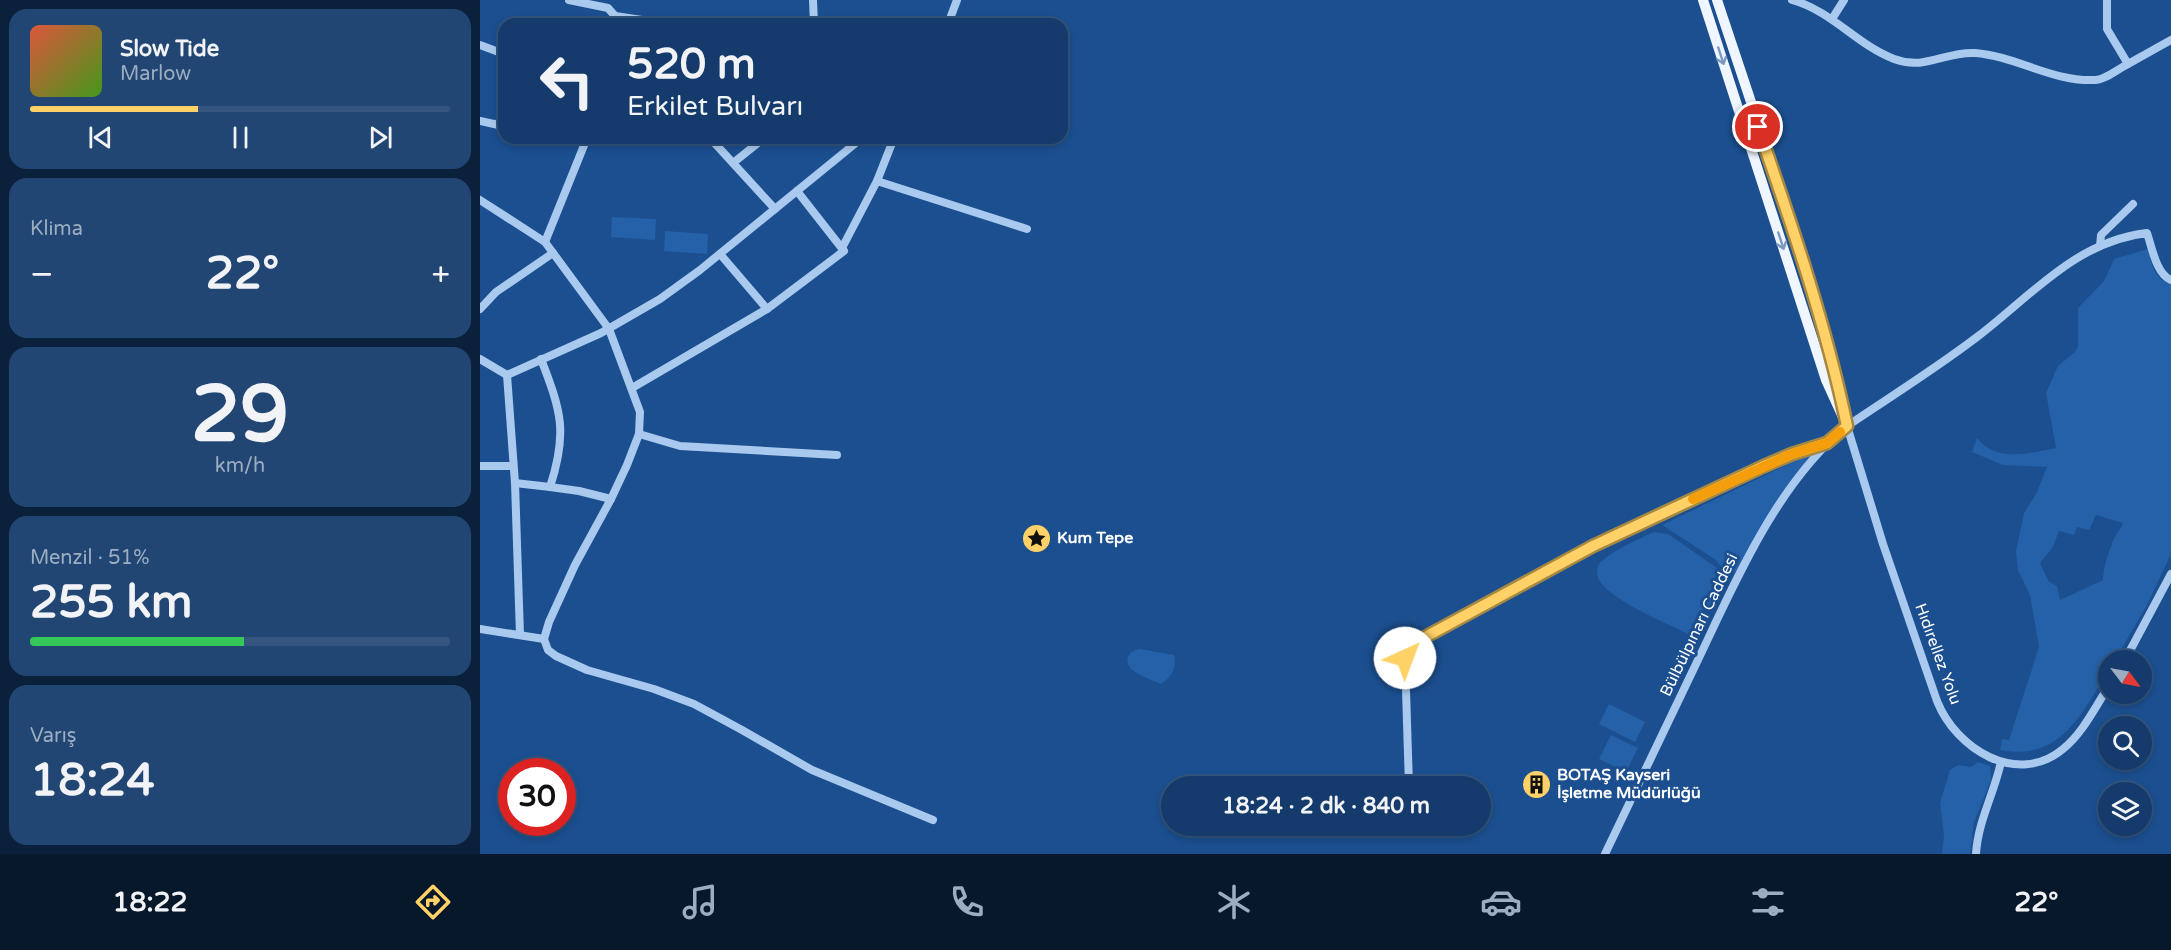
<!DOCTYPE html>
<html lang="tr">
<meta charset="utf-8">
<style>
body{margin:0;font-family:"Varela Round",sans-serif;background:#214673;color:#f1f3f6;height:100vh;display:flex;flex-direction:column;font-size:22px;white-space:nowrap}
*{box-sizing:border-box;margin:0}
p{font-size:20px;color:#9dadc1}
.icon{flex:none;width:33px;height:33px;fill:none;stroke:currentColor;stroke-width:2;stroke-linecap:round;stroke-linejoin:round}
.map{position:relative;flex:1;overflow:hidden}
.details{display:flex;flex-direction:column;gap:9px;padding:9px;background:#0b203b;width:480px}
.details>*{flex:none}
.banner{position:absolute;left:18px;top:18px;width:570px;height:126px;border-radius:18px;box-shadow:0 3px 9px #0003,0 0 0 2px #33557e;background:#143b6b;color:#f1f3f6;overflow:hidden}
.needle{width:39px;rotate:122deg}
.tools{position:absolute;left:1618px;top:650px;display:grid;gap:12px}
.tools a{display:grid;place-items:center;width:54px;height:54px;border-radius:50%;background:#143b6b;box-shadow:0 3px 9px #0003,0 0 0 2px #33557e;font-size:30px}
.speed{position:absolute;left:18px;top:758px;display:flex;gap:12px;font-size:30px;font-weight:700;text-align:center}
.speed>*{display:grid;place-content:center;width:78px;height:78px;border-radius:50%;background:#143b6b;box-shadow:0 3px 9px #0003,0 0 0 2px #33557e;line-height:1}
.speed .limit{border:9px solid #d22;background:#fff;color:#111}
.pin{position:absolute;display:grid;place-items:center;width:51px;height:51px;color:#fff;margin:-26px;border:3px solid #fff;border-radius:50%;box-shadow:0 2px 6px #0007}
.me{position:absolute;width:66px;margin:-33px;rotate:43deg;stroke-linejoin:round;filter:drop-shadow(0 0 4px #0008)}
.turn{display:flex;align-items:center;gap:21px;height:126px;padding:0 30px;font-size:27px}
.turn .icon{width:78px;height:78px;stroke-width:2.5}
.turn b{display:block;font-size:42px;line-height:51px}
.big{font-size:45px;font-weight:700;line-height:1.1}
.details .card{flex:1;display:flex;flex-direction:column;justify-content:center;gap:9px;min-width:0;padding:0 21px;border-radius:18px;background:#214673}
.details .dial{align-items:center;gap:0}
.dial b{font-size:78px;line-height:1}
.song{display:flex;align-items:center;gap:18px}
.cover{width:72px;height:72px;border-radius:9px;background:linear-gradient(135deg,hsl(10 70% 55%),hsl(100 70% 35%))}
.played{height:6px;border-radius:3px;background:linear-gradient(90deg,#ffd166 40%,#33557e 40%)}
.keys{display:flex;justify-content:space-around;direction:ltr}
.heat{display:flex;justify-content:space-between;align-items:center;font-size:33px;direction:ltr}
.charge{height:9px;border-radius:4px;background:linear-gradient(90deg,#34c759 51%,#33557e 0)}
.trip{position:absolute;left:681px;top:776px;width:330px;height:60px;border-radius:30px;background:#143b6b;box-shadow:0 3px 9px #0003,0 0 0 2px #33557e;font-weight:700;line-height:60px;text-align:center}
.tab-bar{display:flex;height:96px;justify-content:space-around;align-items:center;background:#08182b;color:#9dadc1}
.tab-bar .icon{width:42px;height:42px}
.tab-bar .on{color:#ffd166}
.tab-bar b{font-size:27px;color:#f1f3f6}
main{display:flex;flex:1;min-height:0}
.map>svg:first-child{display:block}
.green{fill:#2461a8;fill-rule:evenodd}
.lines{fill:none;stroke-linecap:round;stroke-linejoin:round}
.minor{stroke:#a9c9ee;stroke-width:8}
.major{stroke:#f0f6ff;stroke-width:10}
.oneway{stroke:#7b9ac1}
.route-casing{stroke:#a68842;stroke-width:15}
.route{stroke:#ffd166;stroke-width:10}
.slow{stroke:#f59e0b;stroke-width:10}
.labels{text-anchor:middle;dominant-baseline:central;stroke-width:6;stroke-linejoin:round;paint-order:stroke}
.poi-label{font-size:16px;font-weight:bold;fill:#fff;stroke:#1b4f8f;text-anchor:start}
.street-label{font-size:16px;fill:#fff;stroke:#1b4f8f}
</style>
<main>
<section class="details">
<div class="card">
<div class="song"><i class="cover"></i><div><b>Slow Tide</b><p>Marlow</p></div></div>
<div class="played"></div>
<div class="keys"><svg class="icon" aria-label="previous" viewBox="0 0 24 24"><path d="M18 5L8 12l10 7zM5 5v14"/></svg><svg class="icon" aria-label="pause" viewBox="0 0 24 24"><path d="M8 5v14M16 5v14"/></svg><svg class="icon" aria-label="next" viewBox="0 0 24 24"><path d="M6 5l10 7-10 7zM19 5v14"/></svg></div>
</div>
<div class="card"><p>Klima</p>
<div class="heat"><a>−</a><b class="big">22°</b><a>+</a></div>
</div>
<div class="card dial"><b>29</b><p>km/h</p></div>
<div class="card"><p>Menzil · 51%</p><b class="big">255 km</b><div class="charge"></div></div>
<div class="card"><p>Varış</p><b class="big">18:24</b></div>
</section>
<div class="map">
<svg width="1691" height="854" viewBox="0 0 1691 854">
<rect width="100%" height="100%" fill="#1b4f8f"/>
<g class="green">
<path d="M 132,217 L 176,219 L 175,240 L 131,237 Z"/>
<path d="M 185,231 L 228,234 L 227,254 L 184,251 Z"/>
<path d="M 1668,249 C 1672,263 1674,282 1691,282 L 1691,554 L 1666,607 L 1635,660 L 1629,660 L 1629,669 C 1603,712 1581,762 1520,750 L 1522,739 L 1529,740 L 1559,647 L 1550,595 L 1538,570 L 1536,551 L 1544,513 L 1556,494 L 1567,467 L 1523,465 L 1492,452 L 1497,438 C 1516,463 1550,453 1576,448 L 1566,393 L 1578,366 L 1595,352 L 1598,346 L 1598,308 L 1624,281 L 1634,259 ZM 1616,515 L 1643,523 C 1641,530 1635,534 1633,541 C 1628,553 1623,569 1623,580 L 1580,600 L 1577,586 L 1569,582 L 1560,563 L 1573,547 L 1579,531 L 1594,535 L 1597,527 L 1609,530 Z"/>
<path d="M 1339,453 L 1295,515 L 1266,562 L 1245,581 L 1242,568 L 1236,560 L 1182,525 L 1323,457 Z"/>
<path d="M 1174,532 L 1188,534 L 1237,568 L 1242,583 L 1214,637 C 1189,624 1138,604 1121,583 C 1117,578 1116,571 1118,566 C 1123,555 1162,537 1174,532 Z"/>
<path d="M 660,649 L 694,655 C 697,667 692,677 681,684 C 671,679 643,672 648,657 C 650,652 654,650 660,649 Z"/>
<path d="M 1129,704 L 1165,722 L 1155,742 L 1119,724 Z"/>
<path d="M 1131,735 L 1158,748 L 1146,772 L 1119,759 Z"/>
<path d="M 1498,762 L 1510,766 L 1511,780 L 1494,822 L 1490,854 L 1462,854 L 1464,835 L 1460,803 L 1470,770 L 1478,765 L 1491,767 Z"/>
</g>
<g class="lines">
<g class="minor">
<path d="M 89,0 L 128,8 L 135,16 L 189,24"/>
<path d="M 333,0 L 334,24"/>
<path d="M 1312,0 C 1352,11 1377,45 1414,59 C 1446,71 1465,51 1495,53 C 1536,56 1572,82 1615,80 C 1625,80 1638,69 1648,64 L 1627,29 L 1627,0"/>
<path d="M 1352,19 L 1364,0"/>
<path d="M 468,24 L 477,0"/>
<path d="M 0,45 L 24,54"/>
<path d="M 1648,64 L 1691,40"/>
<path d="M 0,121 L 23,126"/>
<path d="M 19,125 L 24,95"/>
<path d="M 94,138 L 125,138"/>
<path d="M 230,138 L 295,209"/>
<path d="M 253,163 L 284,138"/>
<path d="M 397,181 L 547,229"/>
<path d="M 0,200 L 65,242 L 129,329 L 160,412 L 159,434 L 147,465 L 131,499 L 95,565 L 69,622 L 64,639 L 68,650 L 76,656 L 107,670 L 174,689 L 214,704 L 262,730 L 332,770 L 453,820"/>
<path d="M 65,242 L 107,138"/>
<path d="M 1620,246 L 1621,235 L 1653,204"/>
<path d="M 362,248 L 397,181 L 414,138"/>
<path d="M 240,254 L 287,309 L 364,251 L 317,191"/>
<path d="M 0,309 L 16,292 L 73,253"/>
<path d="M 0,359 L 27,375"/>
<path d="M 27,375 L 121,333 L 180,299 L 220,270 L 382,138"/>
<path d="M 27,375 L 35,483 L 70,487 C 88,432 81,411 61,359"/>
<path d="M 152,388 L 287,309"/>
<path d="M 1367,426 L 1403,544 L 1457,701 C 1476,749 1537,787 1583,749 C 1603,733 1615,707 1629,686"/>
<path d="M 159,434 L 200,446 L 357,455"/>
<path d="M 0,466 L 32,466"/>
<path d="M 35,483 L 40,635"/>
<path d="M 70,487 L 99,491 L 131,499"/>
<path d="M 0,629 L 64,639"/>
<path d="M 1645,660 L 1691,574"/>
<path d="M 929,786 L 925,658 L 928,649 L 936,642 L 1113,546 L 1284,466 L 1312,454 L 1346,443"/>
<path d="M 1125,854 C 1155,790 1186,727 1216,664 C 1255,583 1296,484 1367,426 C 1410,397 1455,369 1497,337 C 1550,297 1596,241 1667,233 C 1672,247 1676,274 1691,280"/>
<path d="M 1496,854 C 1498,821 1514,794 1521,762"/>
</g>
<g class="major">
<path d="M 1223,0 L 1346,380 L 1367,426"/>
<path d="M 1237,0 L 1305,204 L 1357,377 L 1363,405"/>
</g>
</g>
<defs><path id="oneway-shaft" d="M-6 0H5M1.5-3L5.5 0L1.5 3" fill="none" stroke-width="1.6" stroke-linecap="round" stroke-linejoin="round" transform="scale(1.5)"/></defs>
<g class="oneway">
<use href="#oneway-shaft" transform="translate(1241 56) rotate(72)"/>
<use href="#oneway-shaft" transform="translate(1301 241) rotate(72)"/>
</g>
<g class="lines">
<defs>
<path id="route" d="M 925,658 L 928,649 L 936,642 L 1113,546 L 1284,466 L 1312,454 L 1347,443 L 1367,426 C 1346,325 1312,225 1278,127"/>
</defs>
<use href="#route" class="route-casing"/>
<use href="#route" class="route"/>
<path class="slow" d="M 1213,499 L 1312,454 L 1347,443 L 1360,432"/>
</g>
<defs>
<symbol id="sight-disc" viewBox="-11 -11 22 22"><circle r="9.5" fill="#ffd166" stroke="#1b4f8f"/><path d="M0-6L1.8-2.2L6-1.7L2.9 1.2L3.7 5.4L0 3.3L-3.7 5.4L-2.9 1.2L-6-1.7L-1.8-2.2Z" fill="#111"/></symbol>
<symbol id="building-disc" viewBox="-11 -11 22 22"><circle r="9.5" fill="#ffd166" stroke="#1b4f8f"/><path d="M-4-6H4V6H1V3H-1V6H-4ZM-2.5-4.3h1.7v1.8h-1.7ZM.8-4.3h1.7v1.8H.8ZM-2.5-1h1.7V.8h-1.7ZM.8-1h1.7V.8H.8Z" fill="#111"/></symbol>
</defs>
<g fill-rule="evenodd">
<use href="#sight-disc" x="540" y="522" width="33" height="33"/>
<use href="#building-disc" x="1040" y="768" width="33" height="33"/>
</g>
<g class="labels">
<g class="poi-label">
<text x="577" y="538">Kum Tepe</text>
<text x="1077" y="775">BOTAŞ Kayseri<tspan x="1077" dy="18">İşletme Müdürlüğü</tspan></text>
</g>
<g class="street-label">
<text transform="translate(1219 625) rotate(-64)">Bülbülpınarı Caddesi</text>
<text transform="translate(1458 654) rotate(70)">Hıdırellez Yolu</text>
</g>
</g>
</svg>
<div class="tools">
<a><svg class="needle" viewBox="-14 -14 28 28"><path d="M0-13l5 13h-10z" fill="#e53935"/><path d="M0 13l5-13h-10z" fill="#9dadc1"/></svg></a>
<a><svg class="icon" aria-label="search" viewBox="0 0 24 24"><circle cx="10" cy="10" r="6"/><path d="M15 15l6 6"/></svg></a>
<a><svg class="icon" aria-label="layers" viewBox="0 0 24 24"><path d="M12 4l9 5-9 5-9-5zM3 14l9 5 9-5"/></svg></a>
</div>
<div class="speed"><div class="limit">30</div></div>
<div class="pin" style="left:1278px;top:127px;background:#d93025"><svg class="icon" aria-label="arrive" viewBox="0 0 24 24"><path d="M6 21V4h12l-3 4 3 4H6"/></svg></div>
<svg class="me" style="left:925px;top:658px" viewBox="-20 -20 40 40"><circle r="19" fill="#fff"/><path d="M0-13L10 11 0 6-10 11z" fill="#ffd166"/></svg>
<div class="trip">18:24 · 2 dk · 840 m</div>
<div class="banner">
<div class="turn"><svg class="icon" aria-label="left" viewBox="0 0 24 24"><path d="M17 20v-9H6M10 6l-5 5 5 5"/></svg><div><b>520 m</b>Erkilet Bulvarı</div></div>
</div>
</div>
</main>
<nav class="tab-bar">
<b>18:22</b>
<svg class="icon on" aria-label="directions" viewBox="0 0 24 24"><path d="M12 3l9 9-9 9-9-9zM9 14v-3h6M13 9l2 2-2 2"/></svg>
<svg class="icon" aria-label="music" viewBox="0 0 24 24"><path d="M9 18V5l10-2v13"/><circle cx="6" cy="18" r="3"/><circle cx="16" cy="16" r="3"/></svg>
<svg class="icon" aria-label="phone" viewBox="0 0 24 24"><path d="M5 4h4l2 5-3 2q2 4 5 5l2-3 5 2v4C11 20 4 13 5 4z"/></svg>
<svg class="icon" aria-label="climate" viewBox="0 0 24 24"><path d="M12 3v18M4 7l16 10M4 17L20 7"/></svg>
<svg class="icon" aria-label="car" viewBox="0 0 24 24"><path d="M5 17H2v-5l4-1 3-4h7l3 4 3 1v5h-3M9 17h6M6 11h13"/><circle cx="7" cy="17" r="2"/><circle cx="17" cy="17" r="2"/></svg>
<svg class="icon" aria-label="filters" viewBox="0 0 24 24"><path d="M4 7h16M4 17h16"/><circle cx="9" cy="7" r="2"/><circle cx="15" cy="17" r="2"/></svg>
<b>22°</b>
</nav>
